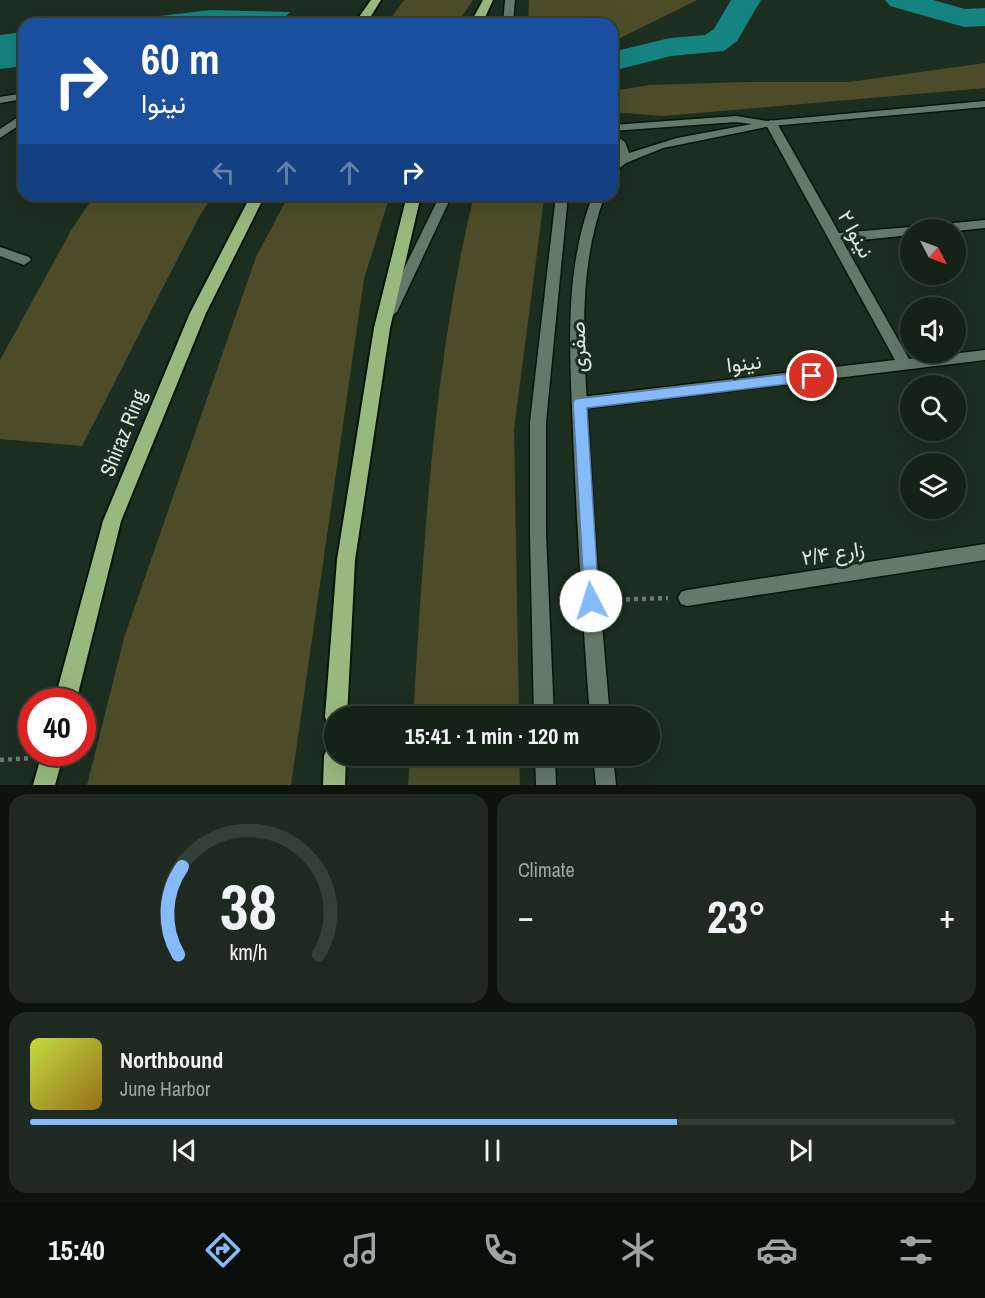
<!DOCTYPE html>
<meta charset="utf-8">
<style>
body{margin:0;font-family:"Archivo Narrow",Vazirmatn,sans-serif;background:#1e2a21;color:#f1f3f6;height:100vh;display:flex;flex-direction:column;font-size:22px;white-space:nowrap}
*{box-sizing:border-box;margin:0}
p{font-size:20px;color:#9da4a2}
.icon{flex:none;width:33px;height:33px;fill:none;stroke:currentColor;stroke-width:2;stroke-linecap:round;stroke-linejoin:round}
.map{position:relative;height:785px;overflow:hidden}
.side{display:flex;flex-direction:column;gap:9px;padding:9px;background:#0c130d;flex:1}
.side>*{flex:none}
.hud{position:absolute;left:18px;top:18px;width:600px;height:183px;border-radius:18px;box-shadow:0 6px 24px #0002,0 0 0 2px #343f37;background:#1a4fa0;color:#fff;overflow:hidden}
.needle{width:39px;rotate:131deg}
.tools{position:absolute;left:900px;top:219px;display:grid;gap:12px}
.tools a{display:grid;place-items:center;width:66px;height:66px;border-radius:50%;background:#152218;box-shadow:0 6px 24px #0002,0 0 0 2px #343f37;font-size:30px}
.speed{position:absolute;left:18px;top:688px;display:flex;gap:12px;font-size:30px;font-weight:700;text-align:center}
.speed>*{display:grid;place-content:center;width:78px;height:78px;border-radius:50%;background:#152218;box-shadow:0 6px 24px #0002,0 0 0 2px #343f37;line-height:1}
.speed .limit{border:9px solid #d22;background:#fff;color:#111}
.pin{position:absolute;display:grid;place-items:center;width:51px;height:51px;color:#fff;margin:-26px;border:3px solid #fff;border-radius:50%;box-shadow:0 2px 6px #0007}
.me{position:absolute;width:66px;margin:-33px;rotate:355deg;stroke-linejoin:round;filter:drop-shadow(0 0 4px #0008)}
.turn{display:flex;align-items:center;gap:21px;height:126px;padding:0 24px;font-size:27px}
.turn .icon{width:78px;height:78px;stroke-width:2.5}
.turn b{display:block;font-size:42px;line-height:51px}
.lanes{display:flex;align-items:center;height:57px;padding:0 24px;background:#0003;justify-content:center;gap:30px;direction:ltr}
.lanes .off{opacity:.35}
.big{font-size:45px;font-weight:700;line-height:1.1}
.side .tile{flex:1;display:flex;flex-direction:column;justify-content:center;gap:9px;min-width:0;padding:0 21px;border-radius:18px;background:#1e2a21}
.side .dial{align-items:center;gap:0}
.dial svg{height:156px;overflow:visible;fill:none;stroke:#343f37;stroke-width:7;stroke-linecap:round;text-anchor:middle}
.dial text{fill:#f1f3f6;stroke:none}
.song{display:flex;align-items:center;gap:18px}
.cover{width:72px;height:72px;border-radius:9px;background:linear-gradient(135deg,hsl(70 70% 55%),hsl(40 70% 35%))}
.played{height:6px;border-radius:3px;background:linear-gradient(90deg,#85bbfb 70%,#343f37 70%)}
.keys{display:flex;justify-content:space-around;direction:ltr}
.heat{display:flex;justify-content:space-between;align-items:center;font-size:33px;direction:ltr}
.side .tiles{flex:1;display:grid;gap:9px;grid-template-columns:1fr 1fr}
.tile:last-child{grid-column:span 2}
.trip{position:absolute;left:324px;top:706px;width:336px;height:60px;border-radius:30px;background:#152218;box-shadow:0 6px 24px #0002,0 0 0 2px #343f37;font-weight:700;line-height:60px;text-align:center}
.menu{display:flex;height:96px;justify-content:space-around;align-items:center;background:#080e0a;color:#9da4a2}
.menu .icon{width:42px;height:42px}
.menu .on{color:#85bbfb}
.menu b{font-size:27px;color:#f1f3f6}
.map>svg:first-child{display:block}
.green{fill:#4c4d28}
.water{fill:#15837f}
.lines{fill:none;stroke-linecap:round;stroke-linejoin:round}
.river{fill:#15837f;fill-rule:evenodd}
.minor-casing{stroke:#05160a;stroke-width:3}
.tertiary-casing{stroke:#05160a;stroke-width:3}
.trunk-casing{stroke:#05160a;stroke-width:4}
.path{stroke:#6c7b6f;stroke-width:4.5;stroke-dasharray:4 4;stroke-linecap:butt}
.minor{fill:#657969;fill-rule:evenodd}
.tertiary{fill:#657969;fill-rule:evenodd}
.trunk{fill:#98b87e;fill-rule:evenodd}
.route{fill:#85bbfb;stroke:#567aa3;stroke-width:1.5}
.labels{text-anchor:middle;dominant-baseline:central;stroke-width:6;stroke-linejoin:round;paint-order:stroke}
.street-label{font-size:21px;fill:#dde8df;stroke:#1c2e20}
</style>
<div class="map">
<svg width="985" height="785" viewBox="0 0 985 785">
<rect width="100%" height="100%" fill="#1c2e20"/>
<g class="green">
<path d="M 404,0 L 473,0 L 457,24 L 387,24 Z"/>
<path d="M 529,0 L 697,0 L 612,42 L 612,24 L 528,24 Z"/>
<path d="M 985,63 L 985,88 L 664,116 L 612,112 L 612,91 L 650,85 L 747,82 L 849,82 Z"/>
<path d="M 95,195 L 213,195 L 199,217 L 82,446 L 0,439 L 0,360 L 72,229 Z"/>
<path d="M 289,195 L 390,195 L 364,279 L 291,785 L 87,785 L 124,638 L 256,257 Z"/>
<path d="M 474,195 L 543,195 L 544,199 L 514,429 L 519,717 L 413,717 C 424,542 433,365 474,195 Z"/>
<path d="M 410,756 L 519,756 L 520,785 L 408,785 Z"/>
</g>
<g class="water">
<path d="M 211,10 L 290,12 L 278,24 L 91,24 Z"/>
<path d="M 24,32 L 24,66 L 0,69 L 0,35 Z"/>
</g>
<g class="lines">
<g class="river">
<path d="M 731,0 L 761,0 L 737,41 L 724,51 L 671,56 L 612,71 L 612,52 L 670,38 L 705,35 L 714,29 Z"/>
<path d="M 885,0 L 933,0 L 965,9 L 985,8 L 985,26 L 964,27 L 890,6 Z"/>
</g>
<defs>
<g id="minor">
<path d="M 24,113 L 24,122 L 0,138 L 0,129 Z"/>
<path d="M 771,120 L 777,123 L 839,233 L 910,227 L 915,230 L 910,230 L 910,235 L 843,242 L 909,359 L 985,350 L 985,360 L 580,409 L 575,407 L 572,403 L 575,399 L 580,397 L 895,360 L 765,123 Z"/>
<path d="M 985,220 L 985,228 L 956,231 L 918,230 L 924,226 Z"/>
<path d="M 0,247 L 29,257 L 31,260 L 24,265 L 0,256 Z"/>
<path d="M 985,544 L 985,560 L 687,606 L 681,604 L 678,598 L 681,592 L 687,590 Z"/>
</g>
<g id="tertiary">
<path d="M 505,0 L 515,0 L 513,24 L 503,24 Z"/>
<path d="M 24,93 L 24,99 L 0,103 L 0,97 Z"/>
<path d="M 985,101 L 985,107 L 771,126 L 663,148 L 626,163 L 612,174 L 612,164 L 618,153 L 612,142 L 612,133 L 625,142 L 629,153 L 677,138 L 752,124 L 736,122 L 612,131 L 612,125 L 736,116 L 767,121 Z"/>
<path d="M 440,195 L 452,195 L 397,312 L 390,317 L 385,316 L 383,312 Z"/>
<path d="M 556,195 L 568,195 L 546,422 L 546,534 L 554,717 L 534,717 L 530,534 L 530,422 Z"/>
<path d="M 593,195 L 605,195 C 576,272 584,354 589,434 C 593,529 602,623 610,717 L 590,717 C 583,623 577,529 573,434 C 570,353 563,272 593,195 Z"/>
<path d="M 535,756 L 555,756 L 556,785 L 536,785 Z"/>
<path d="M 593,756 L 613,756 L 616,785 L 596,785 Z"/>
</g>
<g id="trunk">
<path d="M 371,0 L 381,0 L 366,24 L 354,24 Z"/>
<path d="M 483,0 L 493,0 L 482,24 L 470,24 Z"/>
<path d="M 251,195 L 265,195 L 206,313 L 121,521 L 76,702 L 54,702 L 103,521 L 190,313 Z"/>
<path d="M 407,195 L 421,195 L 390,328 L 355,560 L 347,717 L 334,717 L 334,727 L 328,725 L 325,717 L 337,560 L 374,328 Z"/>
<path d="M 334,745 L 334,756 L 346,756 L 345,785 L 323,785 L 324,756 L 327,748 Z"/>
<path d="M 42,753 L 64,753 L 55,785 L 33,785 Z"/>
</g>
</defs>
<use href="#minor" class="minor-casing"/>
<use href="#tertiary" class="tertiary-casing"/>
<use href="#trunk" class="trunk-casing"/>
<g class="path">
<path d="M 610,600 L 668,598"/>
<path d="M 0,760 L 30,758"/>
</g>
<use href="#minor" class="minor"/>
<use href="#tertiary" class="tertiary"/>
<use href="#trunk" class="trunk"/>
</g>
<path class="route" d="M 812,371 L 819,376 L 812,381 L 587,408 L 599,601 L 596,606 L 591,609 L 585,606 L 573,403 L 575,399 Z"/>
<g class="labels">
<g class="street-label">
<text transform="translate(856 234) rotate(61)">۲ نینوا</text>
<text transform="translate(578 347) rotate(-92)">صفری</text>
<text transform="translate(744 363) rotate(-7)">نینوا</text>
<text transform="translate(123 433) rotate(-68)">Shiraz Ring</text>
<text transform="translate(833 553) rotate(-9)">۲/۴ زارع</text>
</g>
</g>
</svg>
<div class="tools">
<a><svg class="needle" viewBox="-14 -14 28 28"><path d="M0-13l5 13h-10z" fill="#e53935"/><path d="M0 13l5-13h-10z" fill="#9da4a2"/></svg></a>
<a><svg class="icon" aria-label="sound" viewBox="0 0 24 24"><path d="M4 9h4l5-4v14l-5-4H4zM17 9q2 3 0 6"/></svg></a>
<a><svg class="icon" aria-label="search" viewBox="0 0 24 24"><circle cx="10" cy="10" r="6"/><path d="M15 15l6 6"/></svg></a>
<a><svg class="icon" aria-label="layers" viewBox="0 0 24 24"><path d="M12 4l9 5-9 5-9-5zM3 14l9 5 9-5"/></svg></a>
</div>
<div class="speed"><div class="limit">40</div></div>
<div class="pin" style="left:812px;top:376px;background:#d93025"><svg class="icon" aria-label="arrive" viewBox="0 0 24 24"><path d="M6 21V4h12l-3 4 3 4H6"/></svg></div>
<svg class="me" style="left:591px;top:601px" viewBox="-20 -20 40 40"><circle r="19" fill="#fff"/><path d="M0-13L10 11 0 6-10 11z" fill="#85bbfb"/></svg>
<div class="trip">15:41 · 1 min · 120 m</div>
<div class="hud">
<div class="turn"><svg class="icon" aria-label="right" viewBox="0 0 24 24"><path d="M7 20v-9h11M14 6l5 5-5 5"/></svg><div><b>60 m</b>نینوا</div></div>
<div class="lanes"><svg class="icon off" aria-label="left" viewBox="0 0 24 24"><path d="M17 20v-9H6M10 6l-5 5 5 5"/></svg><svg class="icon off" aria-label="ahead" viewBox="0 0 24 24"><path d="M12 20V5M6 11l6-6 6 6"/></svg><svg class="icon off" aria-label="ahead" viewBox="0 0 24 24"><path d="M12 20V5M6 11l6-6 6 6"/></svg><svg class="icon" aria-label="right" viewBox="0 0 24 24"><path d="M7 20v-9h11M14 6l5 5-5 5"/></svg></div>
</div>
</div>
<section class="side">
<div class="tiles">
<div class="tile dial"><svg viewBox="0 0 100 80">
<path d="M14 69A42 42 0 1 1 86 69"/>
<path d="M14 69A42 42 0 0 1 16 24" stroke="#85bbfb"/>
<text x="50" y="56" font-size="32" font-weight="700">38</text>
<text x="50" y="72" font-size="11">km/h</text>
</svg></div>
<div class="tile"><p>Climate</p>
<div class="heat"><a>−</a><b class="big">23°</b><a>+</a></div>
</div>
<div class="tile">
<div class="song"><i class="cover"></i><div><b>Northbound</b><p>June Harbor</p></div></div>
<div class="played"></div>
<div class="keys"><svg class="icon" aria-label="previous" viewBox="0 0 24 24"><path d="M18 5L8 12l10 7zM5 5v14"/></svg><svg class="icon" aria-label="pause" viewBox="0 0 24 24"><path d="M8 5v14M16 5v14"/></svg><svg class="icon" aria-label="next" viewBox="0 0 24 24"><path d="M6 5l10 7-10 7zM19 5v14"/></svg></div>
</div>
</div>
</section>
<nav class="menu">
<b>15:40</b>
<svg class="icon on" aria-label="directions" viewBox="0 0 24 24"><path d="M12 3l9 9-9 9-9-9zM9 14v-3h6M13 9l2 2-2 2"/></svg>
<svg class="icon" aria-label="music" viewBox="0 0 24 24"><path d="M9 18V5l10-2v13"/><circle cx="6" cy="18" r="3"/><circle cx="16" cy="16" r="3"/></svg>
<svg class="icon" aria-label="phone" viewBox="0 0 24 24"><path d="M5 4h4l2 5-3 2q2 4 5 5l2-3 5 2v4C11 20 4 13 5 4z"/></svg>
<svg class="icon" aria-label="climate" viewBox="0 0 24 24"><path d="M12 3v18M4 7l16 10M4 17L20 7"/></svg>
<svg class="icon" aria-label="car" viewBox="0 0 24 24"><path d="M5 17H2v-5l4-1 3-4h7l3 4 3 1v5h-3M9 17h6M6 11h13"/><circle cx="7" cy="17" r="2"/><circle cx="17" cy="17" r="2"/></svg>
<svg class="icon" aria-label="filters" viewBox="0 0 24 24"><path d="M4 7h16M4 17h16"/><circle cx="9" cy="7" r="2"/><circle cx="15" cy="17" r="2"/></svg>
</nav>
